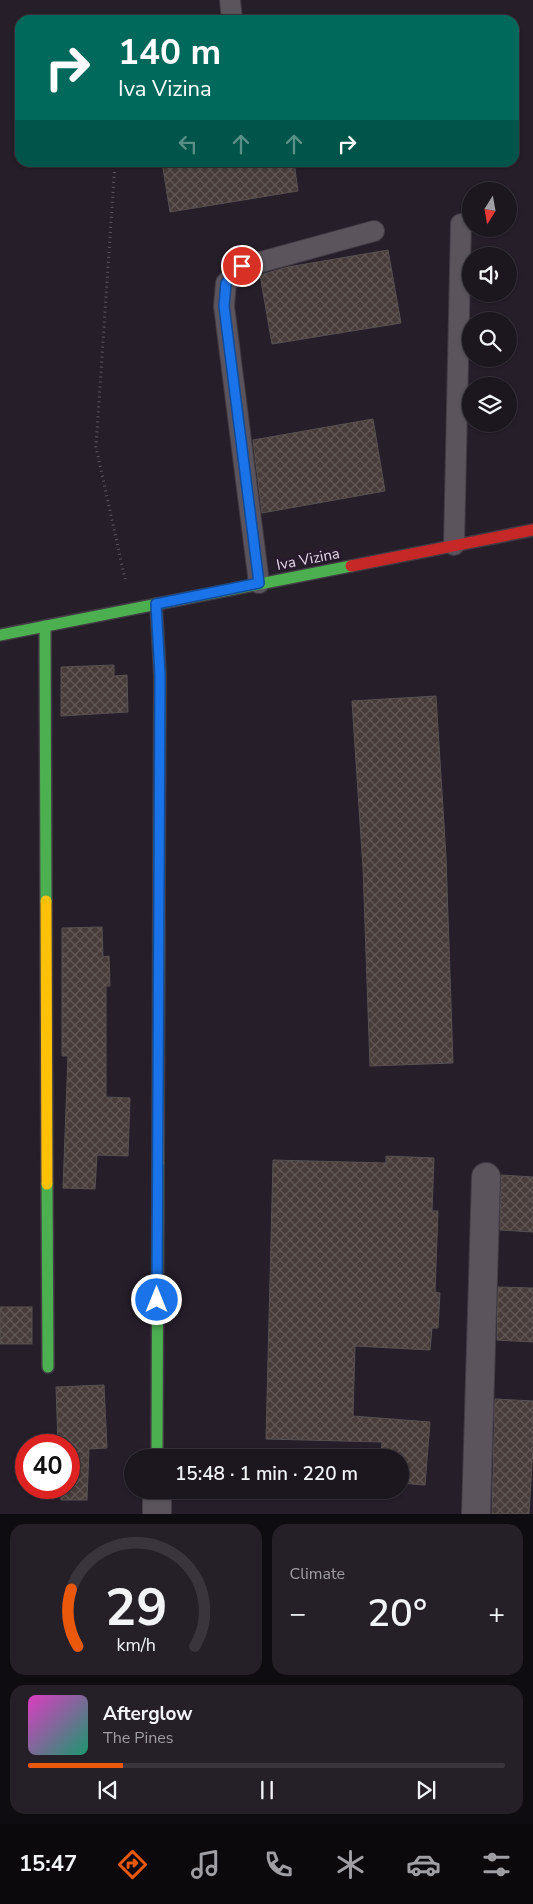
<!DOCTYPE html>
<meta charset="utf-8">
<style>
body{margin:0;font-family:"Nunito Sans",sans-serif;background:#251f28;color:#f1f3f6;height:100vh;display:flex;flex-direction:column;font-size:19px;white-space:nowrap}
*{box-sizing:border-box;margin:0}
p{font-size:16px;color:#a09fa4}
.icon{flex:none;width:28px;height:28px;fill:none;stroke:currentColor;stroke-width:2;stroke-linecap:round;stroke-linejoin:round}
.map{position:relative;height:1514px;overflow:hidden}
.details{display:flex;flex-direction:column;gap:10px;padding:10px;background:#0f0c11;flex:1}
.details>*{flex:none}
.guide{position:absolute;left:15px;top:15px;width:504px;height:152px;border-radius:15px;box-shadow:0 1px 4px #0004,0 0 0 1px #3a353d;background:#00695c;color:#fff;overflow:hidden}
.needle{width:32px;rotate:191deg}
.controls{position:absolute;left:462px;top:182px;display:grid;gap:10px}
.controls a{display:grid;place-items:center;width:55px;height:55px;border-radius:50%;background:#1c161f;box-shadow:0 1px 4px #0004,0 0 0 1px #3a353d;font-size:25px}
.speed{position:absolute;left:15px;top:1434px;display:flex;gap:10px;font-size:25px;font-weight:700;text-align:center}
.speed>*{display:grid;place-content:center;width:65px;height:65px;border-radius:50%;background:#1c161f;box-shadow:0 1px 4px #0004,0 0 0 1px #3a353d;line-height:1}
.speed .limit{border:8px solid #d22;background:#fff;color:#111}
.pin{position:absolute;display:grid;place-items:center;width:42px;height:42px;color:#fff;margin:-21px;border:2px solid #fff;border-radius:50%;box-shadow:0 1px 5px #0007}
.me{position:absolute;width:55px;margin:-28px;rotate:0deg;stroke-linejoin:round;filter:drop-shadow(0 0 4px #0008)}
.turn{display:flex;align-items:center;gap:18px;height:105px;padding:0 20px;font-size:22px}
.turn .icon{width:65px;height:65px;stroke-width:2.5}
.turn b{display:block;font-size:35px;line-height:42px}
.lanes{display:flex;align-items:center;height:48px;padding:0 20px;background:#0003;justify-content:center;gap:25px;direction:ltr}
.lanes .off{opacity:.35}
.big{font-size:38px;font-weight:600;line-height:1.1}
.details .tile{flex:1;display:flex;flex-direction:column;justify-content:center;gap:8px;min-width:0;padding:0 18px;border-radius:15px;background:#251f28}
.details .dial{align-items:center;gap:0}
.dial svg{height:130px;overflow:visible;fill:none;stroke:#3a353d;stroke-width:7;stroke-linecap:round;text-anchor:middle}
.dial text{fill:#f1f3f6;stroke:none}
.song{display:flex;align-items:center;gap:15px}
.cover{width:60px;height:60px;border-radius:8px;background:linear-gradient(135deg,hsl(310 70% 55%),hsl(160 70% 35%))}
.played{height:5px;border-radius:2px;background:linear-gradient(90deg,#ea580c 20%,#3a353d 20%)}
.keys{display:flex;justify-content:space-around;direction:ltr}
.heat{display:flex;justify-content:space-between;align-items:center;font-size:28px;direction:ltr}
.details .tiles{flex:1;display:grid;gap:10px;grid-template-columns:1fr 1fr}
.tile:last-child{grid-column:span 2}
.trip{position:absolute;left:124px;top:1449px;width:285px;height:50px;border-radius:25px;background:#1c161f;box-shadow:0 1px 4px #0004,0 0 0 1px #3a353d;font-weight:600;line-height:50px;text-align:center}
.tabs{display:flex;height:80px;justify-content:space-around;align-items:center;background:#0b090c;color:#a09fa4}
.tabs .icon{width:35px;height:35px}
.tabs .active{color:#ea580c}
.tabs b{font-size:22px;color:#f1f3f6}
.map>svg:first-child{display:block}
.building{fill:url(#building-cross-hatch);stroke:#575051}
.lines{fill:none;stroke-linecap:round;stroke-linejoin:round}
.lane-casing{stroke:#423b44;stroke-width:22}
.street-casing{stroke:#423b44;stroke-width:30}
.fast-casing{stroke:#423b44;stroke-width:14}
.slow-casing{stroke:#423b44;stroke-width:14}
.jam-casing{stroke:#423b44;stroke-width:14}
.path{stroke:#5e5860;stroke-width:3;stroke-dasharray:1 4;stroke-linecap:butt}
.lane{stroke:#5b545d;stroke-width:20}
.street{stroke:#5b545d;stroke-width:28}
.fast{stroke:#4caf50;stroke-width:11}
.slow{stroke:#ffc107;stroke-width:11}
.jam{stroke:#c62828;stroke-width:11}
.route-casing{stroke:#114b97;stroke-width:12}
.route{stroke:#1a73e8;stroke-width:9}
.labels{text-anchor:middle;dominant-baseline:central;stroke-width:5;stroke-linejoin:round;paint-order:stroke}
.street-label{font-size:15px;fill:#e4dae7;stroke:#281a2d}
</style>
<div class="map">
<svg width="533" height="1514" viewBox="0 0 533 1514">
<defs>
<pattern id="building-cross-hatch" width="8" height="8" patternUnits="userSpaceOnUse" patternTransform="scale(1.25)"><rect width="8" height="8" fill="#473c39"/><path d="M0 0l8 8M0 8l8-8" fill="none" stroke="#615856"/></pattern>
</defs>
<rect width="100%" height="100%" fill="#261e29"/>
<g class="building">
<path d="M 162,162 L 294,162 L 298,191 L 170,212 Z"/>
<path d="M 388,250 L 401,323 L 272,344 L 260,275 L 288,267 Z"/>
<path d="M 373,419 L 385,491 L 262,513 L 253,440 Z"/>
<path d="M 114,665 L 114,676 L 127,675 L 128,712 L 61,716 L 61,667 Z"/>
<path d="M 436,696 L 446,857 L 453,1063 L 370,1066 L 363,868 L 352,701 Z"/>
<path d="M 102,927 L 103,957 L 109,956 L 110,986 L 106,986 L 106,1097 L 130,1098 L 128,1156 L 97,1155 L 95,1189 L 63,1188 L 68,1056 L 62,1056 L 62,928 Z"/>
<path d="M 386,1156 L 434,1158 L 432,1211 L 438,1211 L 435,1292 L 440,1293 L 438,1328 L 432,1328 L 430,1350 L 355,1346 L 353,1416 L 430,1422 L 425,1485 L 400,1483 L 400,1458 L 381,1458 L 382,1442 L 266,1439 L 273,1160 L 386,1163 Z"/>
<path d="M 501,1175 L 533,1177 L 533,1232 L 500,1230 Z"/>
<path d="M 498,1287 L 533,1288 L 533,1342 L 497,1340 Z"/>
<rect x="0" y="1307" width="32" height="37"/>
<path d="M 104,1385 L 107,1448 L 89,1449 L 87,1500 L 61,1500 L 60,1488 L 69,1488 L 69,1445 L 58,1445 L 56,1387 Z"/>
<path d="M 495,1399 L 533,1401 L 533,1447 L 529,1514 L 492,1514 Z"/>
</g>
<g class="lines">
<defs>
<g id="lane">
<path d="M 230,0 L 232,20"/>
<path d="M 454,545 L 461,224"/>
<path d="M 259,583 L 224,306 L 226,283 L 243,267 L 374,231"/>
</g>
<g id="street">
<path d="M 157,1490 L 157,1514"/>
<path d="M 476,1514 L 486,1177"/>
</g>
<g id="fast">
<path d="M 156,604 L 160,675 L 159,891"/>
<path d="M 45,626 L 46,901"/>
<path d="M 0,635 L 351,566"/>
<path d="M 47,1184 L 48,1367"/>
<path d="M 157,1458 L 158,1163"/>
</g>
<g id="slow">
<path d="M 46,901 L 47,1184"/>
<path d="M 158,1163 L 159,891"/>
</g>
<path id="jam" d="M 351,566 L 533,530"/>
</defs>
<use href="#lane" class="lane-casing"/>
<use href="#street" class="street-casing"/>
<use href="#fast" class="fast-casing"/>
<use href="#slow" class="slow-casing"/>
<use href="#jam" class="jam-casing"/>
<path class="path" d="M 115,162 L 96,447 L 125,579"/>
<use href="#lane" class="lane"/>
<use href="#street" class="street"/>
<use href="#fast" class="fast"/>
<use href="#slow" class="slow"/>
<use href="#jam" class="jam"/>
</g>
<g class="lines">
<defs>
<path id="route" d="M 157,1300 L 160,675 L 156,604 L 259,583 L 224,306 L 226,283 L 242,266"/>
</defs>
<use href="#route" class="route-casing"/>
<use href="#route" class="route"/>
</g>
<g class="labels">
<g class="street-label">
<text transform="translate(308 559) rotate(-11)">Iva Vizina</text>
</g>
</g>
</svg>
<div class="controls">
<a><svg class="needle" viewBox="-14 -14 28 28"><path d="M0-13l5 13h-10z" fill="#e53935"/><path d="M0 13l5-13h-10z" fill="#a09fa4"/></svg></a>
<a><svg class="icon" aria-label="sound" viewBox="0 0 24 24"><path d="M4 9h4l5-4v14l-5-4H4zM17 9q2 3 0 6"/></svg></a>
<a><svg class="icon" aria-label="search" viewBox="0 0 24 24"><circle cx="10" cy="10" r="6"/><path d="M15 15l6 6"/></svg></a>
<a><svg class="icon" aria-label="layers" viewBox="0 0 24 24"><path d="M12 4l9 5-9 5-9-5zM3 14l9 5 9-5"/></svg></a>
</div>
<div class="speed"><div class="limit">40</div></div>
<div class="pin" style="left:242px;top:266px;background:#d93025"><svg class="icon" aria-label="arrive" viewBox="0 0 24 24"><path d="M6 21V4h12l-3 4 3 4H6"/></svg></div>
<svg class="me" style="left:157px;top:1300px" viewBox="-20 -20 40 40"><circle r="17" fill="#1a73e8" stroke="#fff" stroke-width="3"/><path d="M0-11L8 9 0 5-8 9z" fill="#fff"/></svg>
<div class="trip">15:48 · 1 min · 220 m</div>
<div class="guide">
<div class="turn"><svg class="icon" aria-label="right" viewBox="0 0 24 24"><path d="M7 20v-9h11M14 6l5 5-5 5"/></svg><div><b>140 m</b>Iva Vizina</div></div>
<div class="lanes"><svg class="icon off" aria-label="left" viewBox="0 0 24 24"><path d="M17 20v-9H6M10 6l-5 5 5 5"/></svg><svg class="icon off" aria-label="ahead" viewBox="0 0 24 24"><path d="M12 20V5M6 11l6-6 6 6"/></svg><svg class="icon off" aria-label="ahead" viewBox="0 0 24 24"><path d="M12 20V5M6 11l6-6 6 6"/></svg><svg class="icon" aria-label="right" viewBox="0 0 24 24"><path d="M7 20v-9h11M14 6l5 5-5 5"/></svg></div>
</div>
</div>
<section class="details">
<div class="tiles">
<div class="tile dial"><svg viewBox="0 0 100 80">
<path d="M14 69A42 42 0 1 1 86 69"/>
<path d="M14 69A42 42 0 0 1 10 34" stroke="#ea580c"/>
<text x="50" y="56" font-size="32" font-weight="700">29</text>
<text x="50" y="72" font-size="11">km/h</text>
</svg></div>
<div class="tile"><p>Climate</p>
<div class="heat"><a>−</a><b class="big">20°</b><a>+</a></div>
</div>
<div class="tile">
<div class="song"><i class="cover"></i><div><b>Afterglow</b><p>The Pines</p></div></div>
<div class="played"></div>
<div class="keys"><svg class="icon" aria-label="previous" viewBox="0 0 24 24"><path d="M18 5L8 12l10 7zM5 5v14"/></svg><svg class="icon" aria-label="pause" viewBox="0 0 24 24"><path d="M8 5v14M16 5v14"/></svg><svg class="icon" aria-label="next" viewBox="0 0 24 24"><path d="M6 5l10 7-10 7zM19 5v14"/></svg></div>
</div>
</div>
</section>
<nav class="tabs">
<b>15:47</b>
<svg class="icon active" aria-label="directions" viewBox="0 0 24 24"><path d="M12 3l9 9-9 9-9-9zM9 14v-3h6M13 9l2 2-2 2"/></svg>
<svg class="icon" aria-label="music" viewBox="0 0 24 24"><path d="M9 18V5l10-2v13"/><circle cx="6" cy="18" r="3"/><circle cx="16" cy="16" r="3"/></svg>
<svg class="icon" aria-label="phone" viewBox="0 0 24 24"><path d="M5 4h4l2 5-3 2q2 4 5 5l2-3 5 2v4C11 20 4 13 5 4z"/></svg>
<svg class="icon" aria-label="climate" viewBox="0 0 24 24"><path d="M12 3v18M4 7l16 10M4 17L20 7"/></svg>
<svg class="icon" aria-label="car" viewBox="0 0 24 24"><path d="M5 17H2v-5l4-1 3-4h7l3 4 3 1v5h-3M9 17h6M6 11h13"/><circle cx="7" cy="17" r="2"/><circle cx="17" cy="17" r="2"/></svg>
<svg class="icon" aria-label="filters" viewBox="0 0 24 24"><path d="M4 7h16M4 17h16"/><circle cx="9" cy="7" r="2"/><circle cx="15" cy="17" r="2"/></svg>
</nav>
